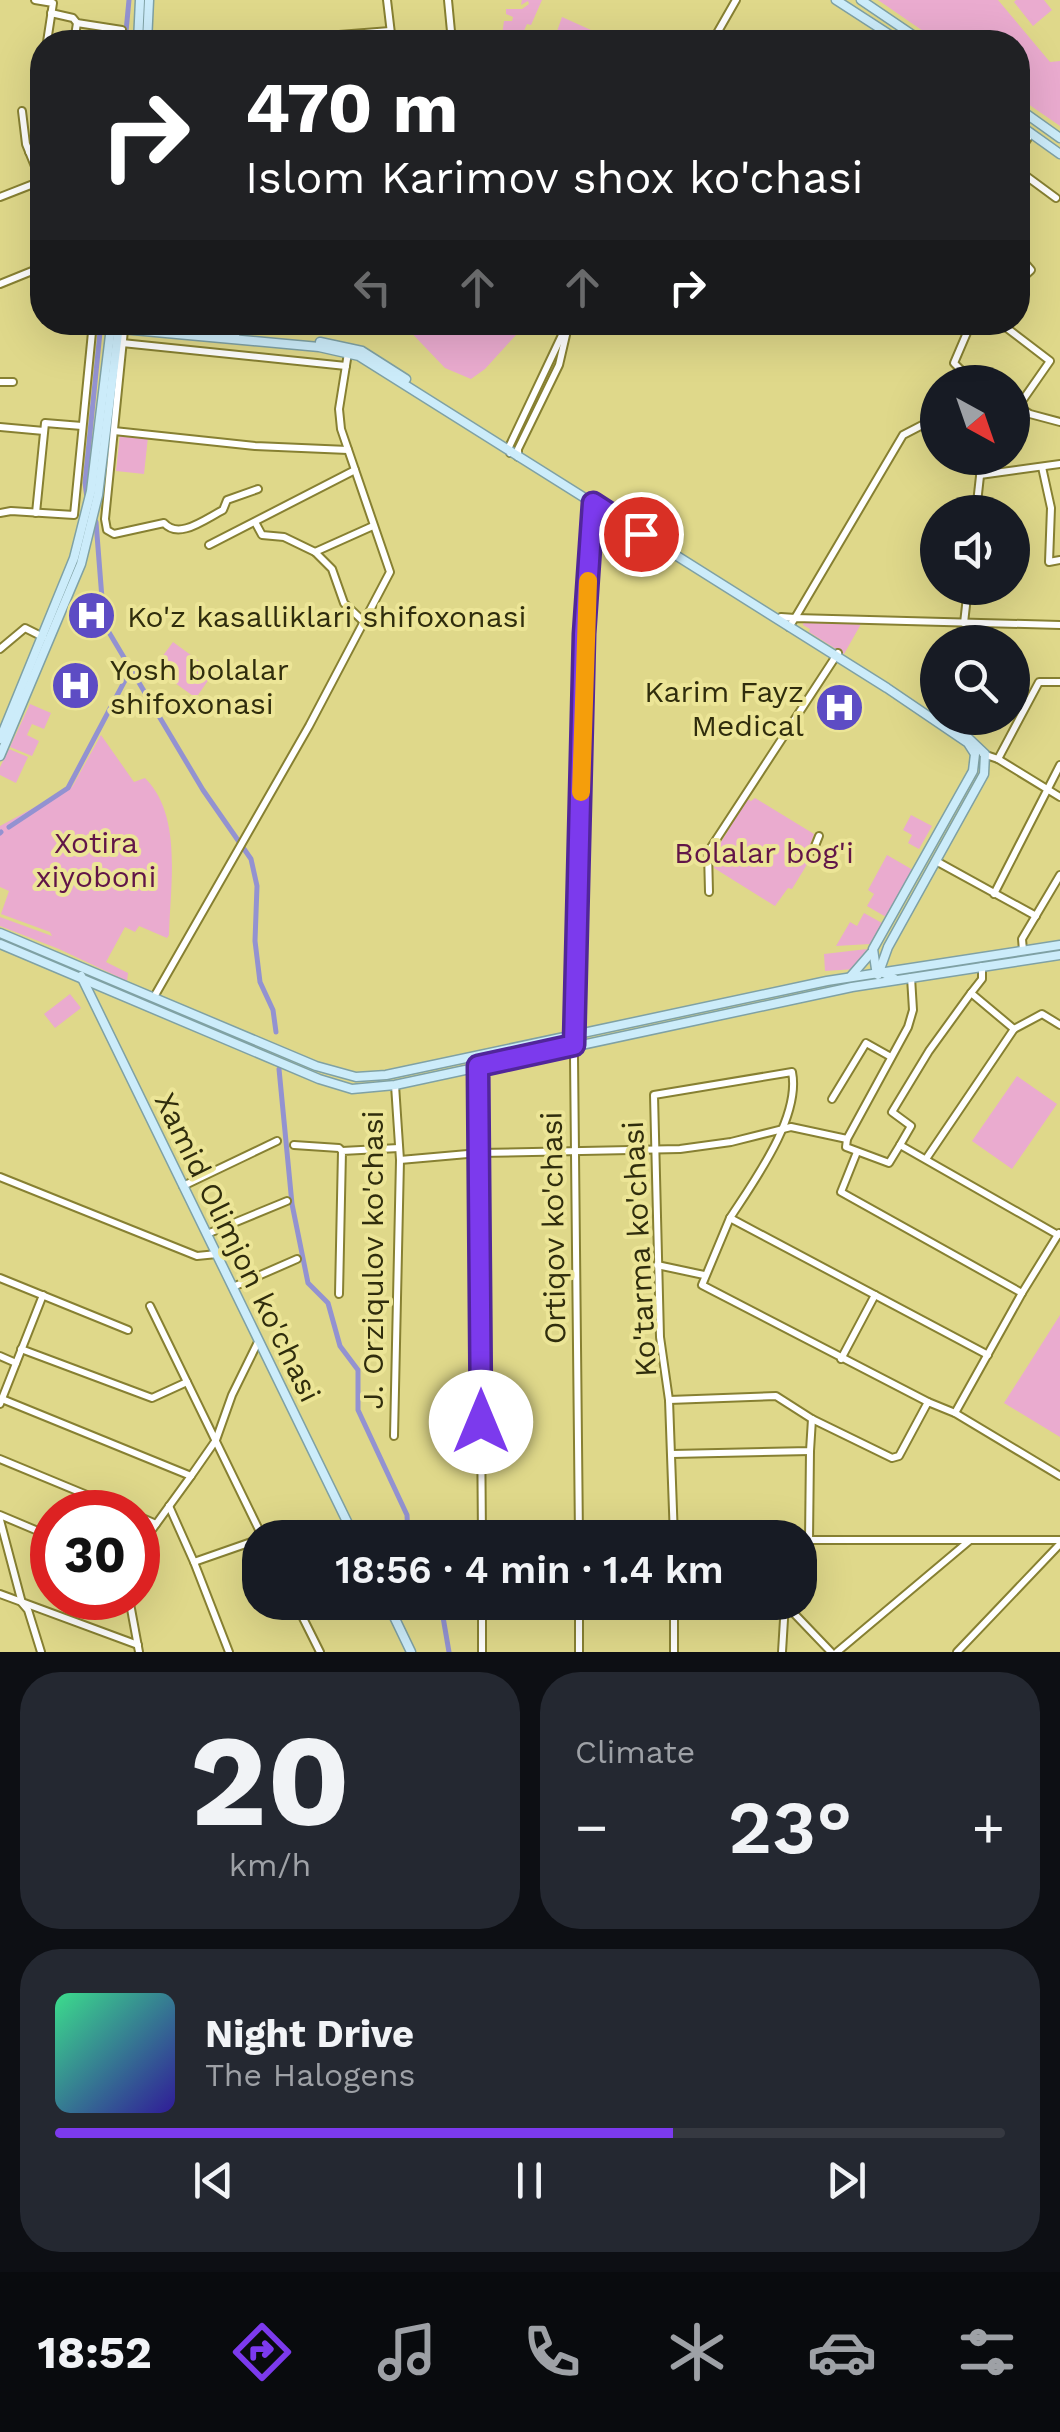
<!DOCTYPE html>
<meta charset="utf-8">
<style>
body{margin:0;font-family:"Work Sans",sans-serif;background:#242831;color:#f1f3f6;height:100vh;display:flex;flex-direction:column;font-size:38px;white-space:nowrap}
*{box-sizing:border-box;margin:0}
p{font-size:32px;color:#9ea1a6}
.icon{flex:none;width:55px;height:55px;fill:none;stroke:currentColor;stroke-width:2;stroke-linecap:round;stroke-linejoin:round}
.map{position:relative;height:1652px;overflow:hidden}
.side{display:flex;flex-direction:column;gap:20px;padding:20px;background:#0d0f14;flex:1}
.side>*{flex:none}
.banner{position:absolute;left:30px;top:30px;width:1000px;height:305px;border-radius:40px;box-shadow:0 10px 40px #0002;background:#202124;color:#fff;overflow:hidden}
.needle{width:65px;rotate:140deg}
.controls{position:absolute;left:920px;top:365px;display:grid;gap:20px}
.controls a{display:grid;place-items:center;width:110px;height:110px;border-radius:50%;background:#171b24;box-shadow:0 10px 40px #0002;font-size:50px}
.speed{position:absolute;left:30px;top:1490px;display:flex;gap:20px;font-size:50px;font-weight:700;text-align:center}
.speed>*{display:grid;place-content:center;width:130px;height:130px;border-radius:50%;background:#171b24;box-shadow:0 10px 40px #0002;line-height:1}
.speed .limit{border:15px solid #d22;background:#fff;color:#111}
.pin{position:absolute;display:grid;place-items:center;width:85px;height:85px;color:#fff;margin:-42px;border:5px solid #fff;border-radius:50%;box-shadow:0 2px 10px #0007}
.me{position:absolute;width:110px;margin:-55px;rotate:0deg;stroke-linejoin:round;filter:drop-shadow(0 0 8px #0008)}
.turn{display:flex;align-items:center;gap:35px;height:210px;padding:0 50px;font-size:45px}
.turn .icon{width:130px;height:130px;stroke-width:2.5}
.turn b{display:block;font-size:70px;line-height:85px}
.lanes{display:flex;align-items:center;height:95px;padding:0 50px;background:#0003;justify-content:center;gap:50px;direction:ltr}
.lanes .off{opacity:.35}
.big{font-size:75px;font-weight:600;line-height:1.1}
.side .widget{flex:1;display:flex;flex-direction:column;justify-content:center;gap:15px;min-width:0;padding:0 35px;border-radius:40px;background:#242831}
.side .dial{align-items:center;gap:0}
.dial b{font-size:130px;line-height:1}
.song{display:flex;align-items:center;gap:30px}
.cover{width:120px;height:120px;border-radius:15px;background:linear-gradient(135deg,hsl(150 70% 55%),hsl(250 70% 35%))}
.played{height:10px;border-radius:5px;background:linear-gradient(90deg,#7c3aed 65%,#363941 65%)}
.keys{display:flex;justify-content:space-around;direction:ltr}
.heat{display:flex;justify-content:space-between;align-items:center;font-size:55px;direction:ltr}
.side .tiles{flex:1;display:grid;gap:20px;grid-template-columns:1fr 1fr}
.widget:last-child{grid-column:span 2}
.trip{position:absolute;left:242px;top:1520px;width:575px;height:100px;border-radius:40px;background:#171b24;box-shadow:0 10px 40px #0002;font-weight:600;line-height:100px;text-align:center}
.menu{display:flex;height:160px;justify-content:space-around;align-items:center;background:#090b0e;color:#9ea1a6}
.menu .icon{width:70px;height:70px}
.menu .on{color:#7c3aed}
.menu b{font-size:45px;color:#f1f3f6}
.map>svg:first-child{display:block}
.green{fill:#eaabcf}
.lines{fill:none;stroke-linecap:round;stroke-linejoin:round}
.canal{stroke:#9392d1;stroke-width:5}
.minor-casing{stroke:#878032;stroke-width:10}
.major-casing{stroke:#7fa1a4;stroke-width:11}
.minor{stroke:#fff;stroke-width:6}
.major{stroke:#ccecfa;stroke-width:8}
.route-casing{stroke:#51269a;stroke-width:25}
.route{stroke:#7c3aed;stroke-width:18}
.slow{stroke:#f59e0b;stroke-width:18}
.labels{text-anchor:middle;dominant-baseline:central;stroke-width:8;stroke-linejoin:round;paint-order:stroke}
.poi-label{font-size:30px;fill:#302d0d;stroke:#ece597;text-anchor:start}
.park-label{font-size:30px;fill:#611548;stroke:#ece597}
.street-label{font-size:30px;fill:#302d0d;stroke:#ece597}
</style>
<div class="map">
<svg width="1060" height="1652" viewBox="0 0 1060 1652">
<rect width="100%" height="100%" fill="#dfd88a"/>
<g class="green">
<path d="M 522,0 L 542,0 L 531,25 L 527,24 L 519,42 L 501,42 L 504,21 L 512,21 L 513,17 L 506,14 L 506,9 L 522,9 L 529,4 L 528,1 L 521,5 Z"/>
<path d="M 878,0 L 998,0 L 1050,62 L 1060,61 L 1060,126 L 1018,97 L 1018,42 L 939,42 Z"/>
<path d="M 1016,0 L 1044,0 L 1052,10 L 1033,26 L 1014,2 Z"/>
<path d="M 562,17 L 591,30 L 591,42 L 568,42 L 555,37 Z"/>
<path d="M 402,323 L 527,323 L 485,369 L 471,379 L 445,368 Z"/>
<path d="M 120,434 L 148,437 L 144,474 L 116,471 Z"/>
<path d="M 804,620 L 861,624 L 844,654 L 809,632 L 810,629 L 803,625 Z"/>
<path d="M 173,642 L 214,672 L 196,698 L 154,668 Z"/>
<path d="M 30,704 L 51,713 L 44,729 L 32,724 L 27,735 L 39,741 L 32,756 L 10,747 Z"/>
<path d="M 101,735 L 134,782 L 145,778 C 183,816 170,885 169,935 L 167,938 L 139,926 L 135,932 L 125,927 L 106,962 L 128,973 L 127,981 L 59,949 L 0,926 L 0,917 L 52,936 L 50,932 L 1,914 L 9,891 L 0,887 L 0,826 L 72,787 Z"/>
<path d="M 9,749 L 28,757 L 16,783 L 0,775 L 0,767 Z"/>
<path d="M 755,798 L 814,834 L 808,851 L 811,858 L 792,889 L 788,888 L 775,906 L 714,868 L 715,852 L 747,799 L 751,801 Z"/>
<path d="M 911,815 L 932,826 L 919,849 L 908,843 L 912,835 L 903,830 Z"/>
<path d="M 887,855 L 913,870 L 886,917 L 867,906 L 874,894 L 868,890 Z"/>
<path d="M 864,913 L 882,923 L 870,944 L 836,946 L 850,922 L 857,926 Z"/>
<path d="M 867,949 L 855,969 L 825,971 L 824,954 Z"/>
<path d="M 70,994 L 81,1008 L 55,1028 L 44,1014 Z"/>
<path d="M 1017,1076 L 1057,1104 L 1012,1169 L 972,1141 Z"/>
<path d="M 1060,1315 L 1060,1437 L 1004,1403 Z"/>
</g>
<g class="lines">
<g class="canal">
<path d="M 125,42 L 129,0"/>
<path d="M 87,498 L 85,483 L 101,322"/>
<path d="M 96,522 L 104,624 L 203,790 L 251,859 L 257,886 L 255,941 L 260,982 L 273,1010 L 276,1032"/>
<path d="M 9,827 L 68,788 L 131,669"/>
<path d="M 0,833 L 1,832"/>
<path d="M 279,1069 L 292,1204 L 308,1283 L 328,1303 L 340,1346 L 358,1370 L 358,1410 L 407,1515 L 408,1538"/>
<path d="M 435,1602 L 443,1617 L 449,1652"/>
</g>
<defs>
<g id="minor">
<path d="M 35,0 L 53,3 L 47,42"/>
<path d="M 387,0 L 392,42"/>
<path d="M 448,0 L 452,42"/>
<path d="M 51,13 L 73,18 L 77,23 L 122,30"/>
<path d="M 339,35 L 390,31"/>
<path d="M 74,42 L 77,23"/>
<path d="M 712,42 L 736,0"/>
<path d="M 22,111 L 26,144 L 41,181"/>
<path d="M 29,152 L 42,147"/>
<path d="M 1018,154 L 1031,133"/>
<path d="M 1018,170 L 1056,198"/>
<path d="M 0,197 L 41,181"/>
<path d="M 1018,255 L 1031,270 L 1018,282"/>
<path d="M 0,284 L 42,267"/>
<path d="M 999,322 L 1050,361 L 1018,407"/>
<path d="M 124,330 L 105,519 L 107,530 L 114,534 L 164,523 C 179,540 205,519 223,510 L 227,500 L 258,489"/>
<path d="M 122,343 L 346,366"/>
<path d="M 961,370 L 954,363 L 969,328 L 975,322"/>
<path d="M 0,382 L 13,382"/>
<path d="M 953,382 L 961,370 L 980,382"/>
<path d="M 1012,403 L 1030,414 L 1060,422"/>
<path d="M 0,427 L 44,431"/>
<path d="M 114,431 L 255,446 L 348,450"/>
<path d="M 510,453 L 509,447 L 563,333"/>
<path d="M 518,457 L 518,449 L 559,365 L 569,322"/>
<path d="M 968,458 L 981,467 L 976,512"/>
<path d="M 981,467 L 990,464 L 994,458"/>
<path d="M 1042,467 L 1051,508 L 1049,562 L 1060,560"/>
<path d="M 980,475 L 1060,464"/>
<path d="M 0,513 L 11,511 L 74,515 L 93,322"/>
<path d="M 36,513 L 45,423 L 82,426"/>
<path d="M 255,522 L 262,535 L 284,537 L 315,552 L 373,526"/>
<path d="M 209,545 L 355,470"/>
<path d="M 315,552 L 332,569 L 344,603 L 364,622"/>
<path d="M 781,617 L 795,618 L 903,435 L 930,421 L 938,409"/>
<path d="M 964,623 L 968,588"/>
<path d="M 789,627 L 795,618 L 1060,625"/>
<path d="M 0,649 L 25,628 L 43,637"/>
<path d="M 983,754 L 998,759 L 1060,797"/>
<path d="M 998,759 L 1039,682 L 1060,682"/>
<path d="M 813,851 L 819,836"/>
<path d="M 936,861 L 1036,916"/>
<path d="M 709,892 L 708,852 L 838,653"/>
<path d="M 994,894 L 1060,765"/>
<path d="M 1023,950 L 1022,939 L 1060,875"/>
<path d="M 911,977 L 913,1010 L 908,1027 L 847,1139 L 846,1147 L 889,1163 L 900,1145 L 1058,1235"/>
<path d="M 154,997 L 309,726 L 390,572 L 341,429 L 339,409 L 348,353"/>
<path d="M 1014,1029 L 1042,1014 L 1060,1025"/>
<path d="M 478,1067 L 482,1538"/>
<path d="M 832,1099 L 866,1043 L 891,1057"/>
<path d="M 294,1145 L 339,1148 L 342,1151"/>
<path d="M 900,1145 L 911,1126 L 892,1112 L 929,1051 L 971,993"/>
<path d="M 857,1152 L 841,1192 L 1022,1293"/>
<path d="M 926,1159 L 1014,1029 L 971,993 L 982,979 L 982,966"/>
<path d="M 400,1160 L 479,1153 L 680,1149 L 731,1142 L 791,1127 L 847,1139"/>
<path d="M 0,1177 L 197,1256 L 217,1254"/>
<path d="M 183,1186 L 277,1141"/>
<path d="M 730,1218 L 702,1285 L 928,1402"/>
<path d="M 207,1234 L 287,1201"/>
<path d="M 657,1265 L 704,1275"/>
<path d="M 0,1278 L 128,1330"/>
<path d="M 233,1287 L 297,1259"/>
<path d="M 339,1294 L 342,1151 L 399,1148"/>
<path d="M 150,1306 L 263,1538"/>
<path d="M 21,1349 L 152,1398 L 187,1382"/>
<path d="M 0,1356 L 16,1363"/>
<path d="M 841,1359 L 875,1295"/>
<path d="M 2,1399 L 191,1476 L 216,1440 L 232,1395 L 258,1342"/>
<path d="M 669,1400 L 776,1396 L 812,1419 L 892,1458 L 899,1456 L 928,1402 L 955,1413 L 1060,1476"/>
<path d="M 0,1404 L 43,1295"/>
<path d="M 955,1413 L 1022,1293 L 1059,1233"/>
<path d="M 394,1436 L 400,1160 L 395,1085"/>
<path d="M 672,1454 L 810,1451 L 812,1419"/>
<path d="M 0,1459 L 128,1512"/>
<path d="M 169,1506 L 194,1562"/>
<path d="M 0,1515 L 52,1537"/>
<path d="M 138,1516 L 156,1524"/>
<path d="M 0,1520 L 22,1603 L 28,1610 L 41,1652"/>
<path d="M 323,1538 L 351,1529"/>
<path d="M 579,1538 L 574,1057 L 584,634 L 593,498"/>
<path d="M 674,1538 L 669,1400 L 660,1337 L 654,1095 L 792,1072 C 801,1117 754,1181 730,1218 L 988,1355"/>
<path d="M 800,1540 L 1060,1540"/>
<path d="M 809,1540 L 810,1451"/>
<path d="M 138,1549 L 191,1476"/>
<path d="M 0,1594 L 138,1645"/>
<path d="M 129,1598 L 139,1652"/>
<path d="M 295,1602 L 320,1652"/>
<path d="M 785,1604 L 831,1652"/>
<path d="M 229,1652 L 194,1562 L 260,1539"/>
<path d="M 482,1652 L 482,1602"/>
<path d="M 579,1652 L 579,1602"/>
<path d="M 674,1652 L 674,1602"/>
<path d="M 782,1652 L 785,1603"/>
<path d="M 837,1652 L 969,1541"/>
<path d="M 957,1652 L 1060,1544"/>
</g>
<g id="major">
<path d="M 836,0 L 901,42"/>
<path d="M 861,0 L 923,42"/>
<path d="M 138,42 L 140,0"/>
<path d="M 147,42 L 149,0"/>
<path d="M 1018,108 L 1060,138"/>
<path d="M 1018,124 L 1060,154"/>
<path d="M 116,322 L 236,333"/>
<path d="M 111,328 L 319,347 L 359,356 L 887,688 L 968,743 L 975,754 L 973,771 L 873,949 L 876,969 L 895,979"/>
<path d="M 320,342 L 362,351 L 406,379"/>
<path d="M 0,739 L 74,558 L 91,491 L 111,327"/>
<path d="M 0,756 L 81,564 L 98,495 L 119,325"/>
<path d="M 0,933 L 316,1066 L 356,1077 L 386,1075 L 827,981 L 1060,945"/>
<path d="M 0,944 L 319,1079 L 352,1089 L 395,1085 L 852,987 L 1060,955"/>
<path d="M 878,975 L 888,947 L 984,774 L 985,754 L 965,735"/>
<path d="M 81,976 L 355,1538"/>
<path d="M 851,976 L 871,953"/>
<path d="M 387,1602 L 411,1652"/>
</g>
</defs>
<use href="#minor" class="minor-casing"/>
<use href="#major" class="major-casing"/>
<use href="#minor" class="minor"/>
<use href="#major" class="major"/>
</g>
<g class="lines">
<defs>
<path id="route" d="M 481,1422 L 478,1066 L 574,1045 L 584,634 L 593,503 L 641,534"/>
</defs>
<use href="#route" class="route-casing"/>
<use href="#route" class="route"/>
<path class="slow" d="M 581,792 L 588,581"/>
</g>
<defs>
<symbol id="hospital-disc" viewBox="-11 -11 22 22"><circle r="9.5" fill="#5d4cc4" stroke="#ece597"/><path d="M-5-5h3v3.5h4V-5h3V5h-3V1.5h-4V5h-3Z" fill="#fff"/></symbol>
</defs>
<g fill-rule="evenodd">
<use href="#hospital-disc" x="64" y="588" width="55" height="55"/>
<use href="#hospital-disc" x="48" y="658" width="55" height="55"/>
<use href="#hospital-disc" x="812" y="680" width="55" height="55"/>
</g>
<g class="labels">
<g class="poi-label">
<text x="127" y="616">Ko'z kasalliklari shifoxonasi</text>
<text x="110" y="669">Yosh bolalar<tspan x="110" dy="34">shifoxonasi</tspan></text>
<text x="804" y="691" text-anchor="end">Karim Fayz<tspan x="804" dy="34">Medical</tspan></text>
</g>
<g class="park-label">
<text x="96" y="842">Xotira<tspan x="96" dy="34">xiyoboni</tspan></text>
<text x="764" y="852">Bolalar bog'i</text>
</g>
<g class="street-label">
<text transform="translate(553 1228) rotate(-91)">Ortiqov ko'chasi</text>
<text transform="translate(238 1247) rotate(64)">Xamid Olimjon ko'chasi</text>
<text transform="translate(639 1249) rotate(-93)">Ko'tarma ko'chasi</text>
<text transform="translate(372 1260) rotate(-90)">J. Orziqulov ko'chasi</text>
</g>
</g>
</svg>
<div class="controls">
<a><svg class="needle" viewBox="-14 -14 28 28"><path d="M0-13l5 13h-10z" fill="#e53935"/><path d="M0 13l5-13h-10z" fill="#9ea1a6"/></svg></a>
<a><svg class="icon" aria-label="sound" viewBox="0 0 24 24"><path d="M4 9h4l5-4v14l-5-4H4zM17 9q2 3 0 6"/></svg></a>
<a><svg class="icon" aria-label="search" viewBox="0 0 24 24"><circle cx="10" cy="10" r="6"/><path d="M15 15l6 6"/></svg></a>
</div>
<div class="speed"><div class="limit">30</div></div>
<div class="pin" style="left:641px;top:534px;background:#d93025"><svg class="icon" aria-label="arrive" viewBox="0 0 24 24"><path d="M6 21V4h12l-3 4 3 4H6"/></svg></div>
<svg class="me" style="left:481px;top:1422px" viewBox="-20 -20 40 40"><circle r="19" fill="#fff"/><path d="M0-13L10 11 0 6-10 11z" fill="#7c3aed"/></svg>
<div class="trip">18:56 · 4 min · 1.4 km</div>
<div class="banner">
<div class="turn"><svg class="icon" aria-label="right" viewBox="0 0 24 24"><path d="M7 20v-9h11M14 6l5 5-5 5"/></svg><div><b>470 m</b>Islom Karimov shox ko'chasi</div></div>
<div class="lanes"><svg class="icon off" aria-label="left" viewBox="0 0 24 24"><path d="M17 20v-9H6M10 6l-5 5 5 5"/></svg><svg class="icon off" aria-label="ahead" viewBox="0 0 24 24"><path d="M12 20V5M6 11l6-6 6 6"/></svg><svg class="icon off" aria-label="ahead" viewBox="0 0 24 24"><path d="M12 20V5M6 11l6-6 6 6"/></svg><svg class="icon" aria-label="right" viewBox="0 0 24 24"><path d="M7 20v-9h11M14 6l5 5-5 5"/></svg></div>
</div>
</div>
<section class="side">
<div class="tiles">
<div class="widget dial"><b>20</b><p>km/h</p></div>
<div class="widget"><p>Climate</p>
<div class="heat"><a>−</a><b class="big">23°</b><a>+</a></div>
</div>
<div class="widget">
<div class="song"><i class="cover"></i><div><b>Night Drive</b><p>The Halogens</p></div></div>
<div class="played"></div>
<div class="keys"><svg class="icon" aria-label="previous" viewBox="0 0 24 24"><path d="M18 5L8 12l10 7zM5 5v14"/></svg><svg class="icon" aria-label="pause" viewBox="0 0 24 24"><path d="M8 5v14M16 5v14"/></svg><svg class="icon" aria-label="next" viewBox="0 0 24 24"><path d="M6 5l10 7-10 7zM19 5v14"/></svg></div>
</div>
</div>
</section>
<nav class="menu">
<b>18:52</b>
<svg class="icon on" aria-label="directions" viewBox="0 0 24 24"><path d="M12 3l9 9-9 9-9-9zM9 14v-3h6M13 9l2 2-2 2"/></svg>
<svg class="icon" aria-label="music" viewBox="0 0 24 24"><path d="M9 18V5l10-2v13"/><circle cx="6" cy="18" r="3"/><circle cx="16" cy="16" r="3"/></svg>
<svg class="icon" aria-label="phone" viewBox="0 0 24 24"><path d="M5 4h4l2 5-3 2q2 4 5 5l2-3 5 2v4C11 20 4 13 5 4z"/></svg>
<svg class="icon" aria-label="climate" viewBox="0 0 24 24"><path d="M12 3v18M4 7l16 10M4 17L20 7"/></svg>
<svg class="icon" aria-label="car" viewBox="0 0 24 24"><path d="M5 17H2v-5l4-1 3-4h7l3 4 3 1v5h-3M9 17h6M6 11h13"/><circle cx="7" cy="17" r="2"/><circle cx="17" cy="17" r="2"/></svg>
<svg class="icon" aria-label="filters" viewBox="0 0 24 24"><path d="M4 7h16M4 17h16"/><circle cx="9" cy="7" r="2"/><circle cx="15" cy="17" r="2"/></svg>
</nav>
